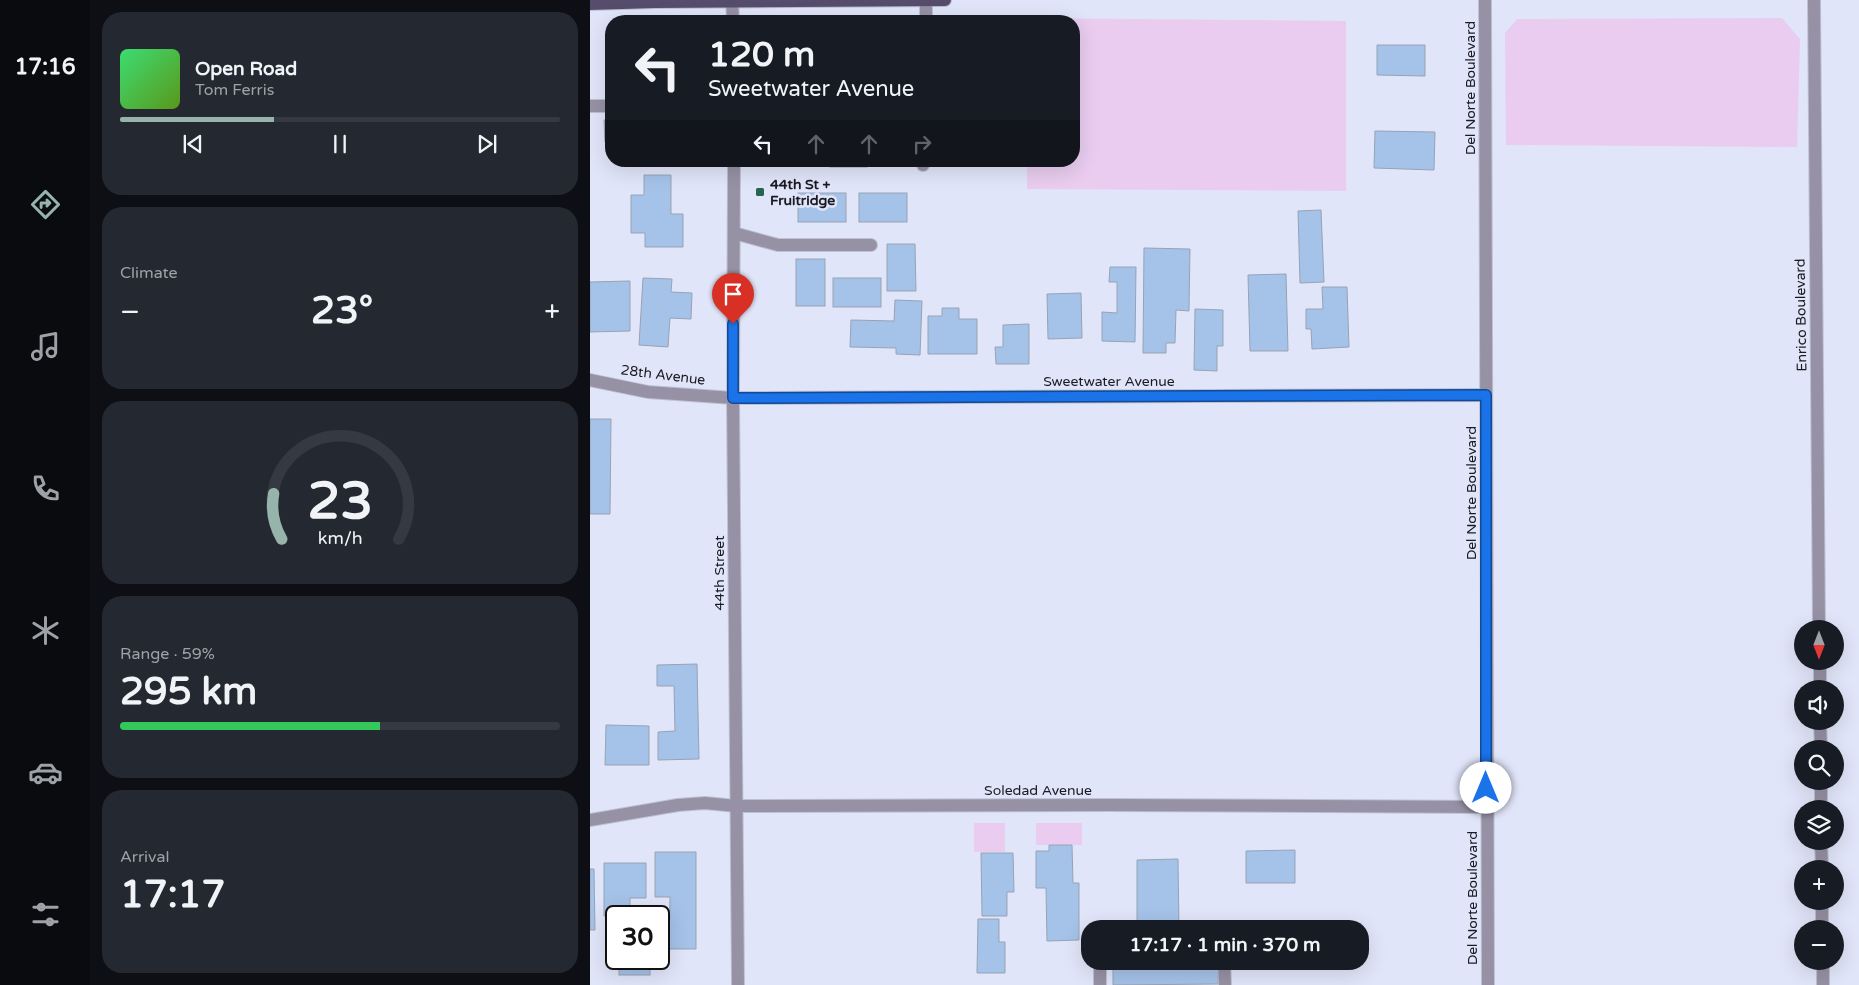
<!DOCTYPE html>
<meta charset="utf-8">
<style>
body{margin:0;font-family:"Varela Round",sans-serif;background:#242831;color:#f1f3f6;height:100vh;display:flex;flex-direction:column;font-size:19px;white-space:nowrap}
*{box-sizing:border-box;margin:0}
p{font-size:16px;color:#9ea1a6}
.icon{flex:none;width:28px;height:28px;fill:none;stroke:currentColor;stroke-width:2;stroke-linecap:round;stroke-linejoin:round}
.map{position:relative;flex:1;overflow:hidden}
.details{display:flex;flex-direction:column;gap:12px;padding:12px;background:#0d0f14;width:500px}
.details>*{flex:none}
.hud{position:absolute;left:15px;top:15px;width:475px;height:152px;border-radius:20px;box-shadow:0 5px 20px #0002;background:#171b24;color:#f1f3f6;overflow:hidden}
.needle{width:32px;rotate:180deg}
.fabs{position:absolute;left:1204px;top:620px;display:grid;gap:10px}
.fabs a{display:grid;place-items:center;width:50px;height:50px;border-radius:50%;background:#171b24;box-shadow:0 5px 20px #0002;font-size:25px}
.speed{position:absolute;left:15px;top:905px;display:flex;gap:10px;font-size:25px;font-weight:700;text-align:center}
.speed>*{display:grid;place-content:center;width:65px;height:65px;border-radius:50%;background:#171b24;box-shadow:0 5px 20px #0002;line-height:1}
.speed .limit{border:2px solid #111;border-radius:8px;background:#fff;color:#111}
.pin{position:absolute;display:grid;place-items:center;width:42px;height:42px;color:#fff;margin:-51px -21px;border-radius:50% 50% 50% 0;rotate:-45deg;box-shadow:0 0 5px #0007}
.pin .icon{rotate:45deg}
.me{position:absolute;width:55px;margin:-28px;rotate:0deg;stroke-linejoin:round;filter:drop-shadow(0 0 4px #0008)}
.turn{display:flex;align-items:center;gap:18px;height:105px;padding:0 20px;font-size:22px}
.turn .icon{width:65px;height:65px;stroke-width:2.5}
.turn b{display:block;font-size:35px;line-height:42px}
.lanes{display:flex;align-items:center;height:48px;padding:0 20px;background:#0003;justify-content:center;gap:25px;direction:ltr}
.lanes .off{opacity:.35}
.big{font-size:38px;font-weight:800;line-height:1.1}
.details .card{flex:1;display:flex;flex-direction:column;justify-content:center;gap:8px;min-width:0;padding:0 18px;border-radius:20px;background:#242831}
.details .dial{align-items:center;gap:0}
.dial svg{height:130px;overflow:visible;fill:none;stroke:#363941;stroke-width:7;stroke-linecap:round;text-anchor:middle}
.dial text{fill:#f1f3f6;stroke:none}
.song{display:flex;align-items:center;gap:15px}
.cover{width:60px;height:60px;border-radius:8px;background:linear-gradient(135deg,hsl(140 70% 55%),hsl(90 70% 35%))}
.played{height:5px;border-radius:2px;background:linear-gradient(90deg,#96b3ac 35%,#363941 35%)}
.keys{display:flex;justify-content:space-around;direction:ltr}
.heat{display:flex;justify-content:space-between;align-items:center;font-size:28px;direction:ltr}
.charge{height:8px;border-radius:4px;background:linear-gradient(90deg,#34c759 59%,#363941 0)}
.trip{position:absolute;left:491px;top:920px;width:288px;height:50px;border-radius:20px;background:#171b24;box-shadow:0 5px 20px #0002;font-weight:800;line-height:50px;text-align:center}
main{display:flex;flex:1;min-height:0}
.dock{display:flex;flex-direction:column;width:90px;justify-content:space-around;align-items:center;background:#090b0e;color:#9ea1a6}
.dock .icon{width:35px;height:35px}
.dock .on{color:#96b3ac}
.dock b{font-size:22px;color:#f1f3f6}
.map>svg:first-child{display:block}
.green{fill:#e9ccf0}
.building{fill:#a5c2e8;stroke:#97a3b4}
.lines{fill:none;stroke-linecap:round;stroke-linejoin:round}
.minor-casing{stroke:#bdc1d2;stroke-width:14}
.major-casing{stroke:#bdc1d2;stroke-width:14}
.minor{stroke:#9691a4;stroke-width:12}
.major{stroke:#564c6c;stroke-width:12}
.route-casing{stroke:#114b97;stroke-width:12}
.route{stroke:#1a73e8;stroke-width:9}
.poi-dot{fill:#276551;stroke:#e1e5f9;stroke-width:2}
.labels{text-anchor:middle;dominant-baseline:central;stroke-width:5;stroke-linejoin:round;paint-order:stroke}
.street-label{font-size:14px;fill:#1a1b22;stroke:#e1e5f9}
.poi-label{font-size:14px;font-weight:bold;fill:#1a1b22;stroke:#e1e5f9;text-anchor:start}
</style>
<main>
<nav class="dock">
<b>17:16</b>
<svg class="icon on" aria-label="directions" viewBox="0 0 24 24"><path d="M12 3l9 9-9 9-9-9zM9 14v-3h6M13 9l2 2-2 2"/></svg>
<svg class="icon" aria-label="music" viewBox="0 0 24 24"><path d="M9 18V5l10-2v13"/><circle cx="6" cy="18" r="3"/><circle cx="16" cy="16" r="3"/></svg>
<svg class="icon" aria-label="phone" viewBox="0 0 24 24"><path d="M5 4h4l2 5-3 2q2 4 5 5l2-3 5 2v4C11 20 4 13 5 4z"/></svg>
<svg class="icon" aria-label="climate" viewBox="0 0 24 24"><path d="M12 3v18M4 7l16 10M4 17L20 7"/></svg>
<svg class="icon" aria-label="car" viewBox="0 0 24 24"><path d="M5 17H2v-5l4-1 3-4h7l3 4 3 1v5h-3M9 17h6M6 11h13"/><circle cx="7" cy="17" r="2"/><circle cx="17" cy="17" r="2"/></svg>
<svg class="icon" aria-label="filters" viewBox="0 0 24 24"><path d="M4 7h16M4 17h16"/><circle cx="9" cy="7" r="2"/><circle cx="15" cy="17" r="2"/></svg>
</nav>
<section class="details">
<div class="card">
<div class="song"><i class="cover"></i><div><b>Open Road</b><p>Tom Ferris</p></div></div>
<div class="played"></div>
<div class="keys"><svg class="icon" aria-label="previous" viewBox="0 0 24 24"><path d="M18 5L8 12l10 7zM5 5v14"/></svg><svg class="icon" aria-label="pause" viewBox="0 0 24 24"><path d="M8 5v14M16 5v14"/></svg><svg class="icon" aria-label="next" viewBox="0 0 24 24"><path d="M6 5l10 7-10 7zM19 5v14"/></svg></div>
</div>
<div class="card"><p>Climate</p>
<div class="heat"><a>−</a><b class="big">23°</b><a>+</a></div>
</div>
<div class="card dial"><svg viewBox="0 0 100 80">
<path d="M14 69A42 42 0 1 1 86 69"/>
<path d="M14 69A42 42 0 0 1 9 41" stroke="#96b3ac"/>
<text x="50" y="56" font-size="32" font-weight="700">23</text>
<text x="50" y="72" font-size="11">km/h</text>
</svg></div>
<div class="card"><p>Range · 59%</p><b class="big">295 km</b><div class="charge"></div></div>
<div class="card"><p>Arrival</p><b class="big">17:17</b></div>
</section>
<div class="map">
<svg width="1269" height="985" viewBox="0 0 1269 985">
<rect width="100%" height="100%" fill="#e1e5f9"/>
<g class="green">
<path d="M 435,18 L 756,21 L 756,191 L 437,189 L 437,161 L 484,161 L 484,21 L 435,21 Z"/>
<path d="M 1192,18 L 1210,39 L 1207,147 L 916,145 L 915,33 L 927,19 Z"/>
<rect x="384" y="823" width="31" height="29"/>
<rect x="446" y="823" width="46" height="22"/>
</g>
<g class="building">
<path d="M 787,45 L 835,45 L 835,76 L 787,75 Z"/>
<path d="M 14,120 L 21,120 L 21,142 L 15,142 Z"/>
<path d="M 785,131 L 845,132 L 844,170 L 784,168 Z"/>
<rect x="240" y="161" width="37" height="6"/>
<path d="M 54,175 L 81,175 L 81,214 L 93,214 L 93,247 L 55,247 L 55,233 L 41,233 L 41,195 L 54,195 Z"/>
<rect x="208" y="193" width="48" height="29"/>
<rect x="269" y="193" width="48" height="29"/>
<path d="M 731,210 L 734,282 L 710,283 L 708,211 Z"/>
<path d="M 297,244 L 325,244 L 326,291 L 297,291 Z"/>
<path d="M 554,248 L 600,249 L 599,311 L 586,310 L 585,343 L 576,343 L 576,353 L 553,353 Z"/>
<rect x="206" y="259" width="29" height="47"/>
<path d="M 520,267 L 546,267 L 545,342 L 512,341 L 512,312 L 527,313 L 527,282 L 519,282 Z"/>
<path d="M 696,274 L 698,351 L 660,351 L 658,275 Z"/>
<path d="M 53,278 L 82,279 L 81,292 L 102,293 L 101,319 L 80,318 L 78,347 L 49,345 Z"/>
<rect x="243" y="278" width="48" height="29"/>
<path d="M 40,281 L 40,331 L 0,332 L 0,282 Z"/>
<path d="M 732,287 L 757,287 L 759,347 L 722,349 L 721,329 L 716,329 L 716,309 L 733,309 Z"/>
<path d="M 491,293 L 492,338 L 458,339 L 457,294 Z"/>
<path d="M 305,300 L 332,301 L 330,355 L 306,354 L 306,348 L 260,347 L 261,320 L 304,321 Z"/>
<path d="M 352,308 L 369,308 L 369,319 L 387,319 L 387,354 L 338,354 L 338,316 L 352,316 Z"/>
<path d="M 605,309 L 633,310 L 633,346 L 627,346 L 627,371 L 604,370 Z"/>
<path d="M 439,324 L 439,364 L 406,364 L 405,347 L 413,347 L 413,325 Z"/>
<path d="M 0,419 L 21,419 L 20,514 L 0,514 Z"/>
<path d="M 107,664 L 109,759 L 68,760 L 68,732 L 85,731 L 84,686 L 67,686 L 67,665 Z"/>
<path d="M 16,725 L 59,726 L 59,765 L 15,765 Z"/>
<path d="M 459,845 L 482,845 L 483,883 L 489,883 L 489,940 L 457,941 L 456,888 L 446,888 L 446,851 L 459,851 Z"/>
<path d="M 705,850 L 705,883 L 656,883 L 656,851 Z"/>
<path d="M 65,852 L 106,852 L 106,949 L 79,949 L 80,897 L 65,897 Z"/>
<path d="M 391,853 L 423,853 L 424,892 L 417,892 L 417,916 L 392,916 Z"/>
<path d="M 588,859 L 589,929 L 547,929 L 547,860 Z"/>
<path d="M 14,863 L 56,863 L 56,898 L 40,898 L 40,916 L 14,916 Z"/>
<path d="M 0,869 L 4,869 L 5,930 L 0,930 Z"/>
<path d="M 388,919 L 409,919 L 409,942 L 415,942 L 415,973 L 387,973 Z"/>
<rect x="29" y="959" width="31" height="16"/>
<path d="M 523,961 L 628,961 L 628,984 L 523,985 Z"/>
</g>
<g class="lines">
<defs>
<g id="minor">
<path d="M 142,0 L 143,21"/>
<path d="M 895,0 L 898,985"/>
<path d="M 1224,0 L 1229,629"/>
<path d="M 336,21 L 336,1"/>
<path d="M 0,106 L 21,106"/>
<path d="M 144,161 L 143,398 L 148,985"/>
<path d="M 333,165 L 333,161"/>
<path d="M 144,233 L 188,245 L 281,245"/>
<path d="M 0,380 L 58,392 L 143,398 L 896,395"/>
<path d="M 1230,661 L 1230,689"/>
<path d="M 1230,721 L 1231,749"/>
<path d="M 1231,781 L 1231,809"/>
<path d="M 0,820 L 88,805 L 115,803 L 146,806 L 519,805 L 897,807"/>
<path d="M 1231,841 L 1232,869"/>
<path d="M 1232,901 L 1232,929"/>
<path d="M 510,961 L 510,985"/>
<path d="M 634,961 L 635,985"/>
<path d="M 1233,961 L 1233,985"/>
</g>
<path id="major" d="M 0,4 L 65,2 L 355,0"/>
</defs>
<use href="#minor" class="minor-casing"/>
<use href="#major" class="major-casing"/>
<use href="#minor" class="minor"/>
<use href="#major" class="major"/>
</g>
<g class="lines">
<defs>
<path id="route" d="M 143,324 L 143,398 L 896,395 L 896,788"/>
</defs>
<use href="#route" class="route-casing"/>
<use href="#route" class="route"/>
</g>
<rect class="poi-dot" x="165" y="187" width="10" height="10" rx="2.5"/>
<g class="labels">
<g class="street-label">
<text transform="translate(880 88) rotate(-90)">Del Norte Boulevard</text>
<text transform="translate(1211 315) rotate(-91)">Enrico Boulevard</text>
<text transform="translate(73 375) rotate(7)">28th Avenue</text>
<text x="519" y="381">Sweetwater Avenue</text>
<text transform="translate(881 493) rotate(-90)">Del Norte Boulevard</text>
<text transform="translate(129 573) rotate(-90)">44th Street</text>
<text x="448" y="790">Soledad Avenue</text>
<text transform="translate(882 898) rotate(-90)">Del Norte Boulevard</text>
</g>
<g class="poi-label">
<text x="180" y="184">44th St +<tspan x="180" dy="16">Fruitridge</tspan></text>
</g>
</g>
</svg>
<div class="fabs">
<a><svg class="needle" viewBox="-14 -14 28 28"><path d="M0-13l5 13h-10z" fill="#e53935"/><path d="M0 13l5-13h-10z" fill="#9ea1a6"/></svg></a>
<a><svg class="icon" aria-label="sound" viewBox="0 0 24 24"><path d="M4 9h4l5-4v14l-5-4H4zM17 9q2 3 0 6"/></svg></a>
<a><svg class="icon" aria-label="search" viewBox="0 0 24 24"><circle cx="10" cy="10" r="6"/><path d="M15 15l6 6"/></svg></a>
<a><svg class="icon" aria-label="layers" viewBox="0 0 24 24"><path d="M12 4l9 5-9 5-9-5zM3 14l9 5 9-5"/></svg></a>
<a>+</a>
<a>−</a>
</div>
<div class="speed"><div class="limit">30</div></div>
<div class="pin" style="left:143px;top:324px;background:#d93025"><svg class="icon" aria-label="arrive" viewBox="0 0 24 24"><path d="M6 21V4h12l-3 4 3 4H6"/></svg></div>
<svg class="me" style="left:896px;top:788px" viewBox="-20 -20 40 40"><circle r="19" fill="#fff"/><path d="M0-13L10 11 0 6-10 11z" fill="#1a73e8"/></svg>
<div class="trip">17:17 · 1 min · 370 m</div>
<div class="hud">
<div class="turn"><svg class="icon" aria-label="left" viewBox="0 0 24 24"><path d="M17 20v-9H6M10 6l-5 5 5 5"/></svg><div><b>120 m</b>Sweetwater Avenue</div></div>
<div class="lanes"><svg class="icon" aria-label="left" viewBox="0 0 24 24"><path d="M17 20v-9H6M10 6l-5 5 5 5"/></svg><svg class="icon off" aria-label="ahead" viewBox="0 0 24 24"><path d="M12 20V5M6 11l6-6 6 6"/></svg><svg class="icon off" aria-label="ahead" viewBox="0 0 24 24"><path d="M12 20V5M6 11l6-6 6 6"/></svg><svg class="icon off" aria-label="right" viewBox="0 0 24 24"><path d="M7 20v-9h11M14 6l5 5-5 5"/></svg></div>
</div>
</div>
</main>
